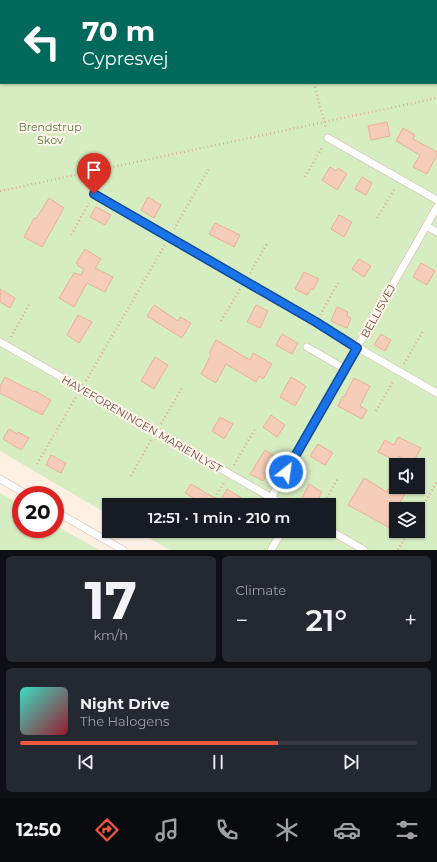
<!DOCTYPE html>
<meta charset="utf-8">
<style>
body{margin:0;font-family:Montserrat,sans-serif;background:#242831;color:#f1f3f6;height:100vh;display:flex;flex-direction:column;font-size:15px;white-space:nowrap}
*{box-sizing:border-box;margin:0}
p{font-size:13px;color:#9ea1a6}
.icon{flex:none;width:22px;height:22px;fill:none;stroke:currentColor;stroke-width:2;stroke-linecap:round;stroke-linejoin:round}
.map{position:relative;height:550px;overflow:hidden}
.side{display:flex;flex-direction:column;gap:6px;padding:6px;background:#0d0f14;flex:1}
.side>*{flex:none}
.guide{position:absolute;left:0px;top:0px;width:437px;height:84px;box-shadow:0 1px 3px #0004;background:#00695c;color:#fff;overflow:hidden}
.fabs{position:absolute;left:389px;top:458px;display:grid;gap:8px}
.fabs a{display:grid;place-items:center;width:36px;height:36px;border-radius:0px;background:#171b24;box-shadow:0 1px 3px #0004;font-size:20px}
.speed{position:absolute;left:12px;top:486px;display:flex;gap:8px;font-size:20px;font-weight:700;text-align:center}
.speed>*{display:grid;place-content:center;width:52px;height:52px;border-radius:50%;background:#171b24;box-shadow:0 1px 3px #0004;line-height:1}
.speed .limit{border:6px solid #d22;background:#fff;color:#111}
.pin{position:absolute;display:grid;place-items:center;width:34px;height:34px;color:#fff;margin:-41px -17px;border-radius:50% 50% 50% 0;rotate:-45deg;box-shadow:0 0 4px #0007}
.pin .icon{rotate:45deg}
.me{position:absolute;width:44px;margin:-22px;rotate:30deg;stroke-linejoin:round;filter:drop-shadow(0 0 3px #0008)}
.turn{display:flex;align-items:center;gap:14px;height:84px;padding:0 16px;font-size:18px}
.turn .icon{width:52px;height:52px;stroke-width:2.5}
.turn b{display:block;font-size:28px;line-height:34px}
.big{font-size:30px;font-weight:600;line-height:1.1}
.side .card{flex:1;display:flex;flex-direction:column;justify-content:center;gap:6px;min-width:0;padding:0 14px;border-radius:6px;background:#242831}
.side .dial{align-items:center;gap:0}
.dial b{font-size:52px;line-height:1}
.song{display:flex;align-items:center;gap:12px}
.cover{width:48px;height:48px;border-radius:6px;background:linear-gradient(135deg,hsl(170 70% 55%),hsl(350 70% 35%))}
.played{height:4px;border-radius:2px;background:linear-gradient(90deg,#f05840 65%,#363941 65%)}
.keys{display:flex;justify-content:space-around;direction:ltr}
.heat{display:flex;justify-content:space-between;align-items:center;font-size:22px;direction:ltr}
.side .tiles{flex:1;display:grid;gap:6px;grid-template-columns:1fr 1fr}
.card:last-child{grid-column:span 2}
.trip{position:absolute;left:102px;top:498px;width:234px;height:40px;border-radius:0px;background:#171b24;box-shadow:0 1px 3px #0004;font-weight:600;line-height:40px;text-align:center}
.tabs{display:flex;height:64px;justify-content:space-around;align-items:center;background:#090b0e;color:#9ea1a6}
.tabs .icon{width:28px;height:28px}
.tabs .selected{color:#f05840}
.tabs b{font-size:18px;color:#f1f3f6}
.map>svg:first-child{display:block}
.green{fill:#d6ecc1;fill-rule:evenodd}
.building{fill:#f5ccb9;stroke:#e9b098}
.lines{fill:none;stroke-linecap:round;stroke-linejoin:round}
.service-casing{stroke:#d2b9ab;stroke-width:8}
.path{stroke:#daaf9c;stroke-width:2.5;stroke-dasharray:1 3;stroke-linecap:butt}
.service{stroke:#fff;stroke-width:7}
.route-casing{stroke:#114b97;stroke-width:10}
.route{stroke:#1a73e8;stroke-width:7}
.labels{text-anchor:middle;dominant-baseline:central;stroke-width:4;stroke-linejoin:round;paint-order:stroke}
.park-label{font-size:11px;fill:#53793c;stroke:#fff5eb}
.street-label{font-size:11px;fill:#785447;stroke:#fff5eb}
</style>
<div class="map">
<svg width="437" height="550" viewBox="0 0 437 550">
<rect width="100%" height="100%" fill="#fef1e4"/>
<g class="green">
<path d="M 0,0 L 437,0 L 437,550 L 170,550 L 137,531 L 329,531 L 329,505 L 109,505 L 109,515 L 0,451 ZM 1,1 L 436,1 L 436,83 L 1,83 ZM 396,465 L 418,465 L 418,487 L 396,487 ZM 396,509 L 418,509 L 418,531 L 396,531 Z"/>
<path d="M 0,493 L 21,505 L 21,529 L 55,529 L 55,525 L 99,550 L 0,550 Z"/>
</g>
<g class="building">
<path d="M 387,122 L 390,136 L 371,140 L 368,126 Z"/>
<path d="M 403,128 L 415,135 L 413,139 L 437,152 L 437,155 L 427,174 L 413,167 L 420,155 L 396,141 Z"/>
<path d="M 330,167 L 336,171 L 338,168 L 347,174 L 337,190 L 322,180 Z"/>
<path d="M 362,177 L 372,183 L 366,195 L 355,189 Z"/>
<path d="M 148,197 L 161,205 L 154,218 L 141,210 Z"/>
<path d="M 49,198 L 64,208 L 42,247 L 24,237 L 34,218 L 36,219 Z"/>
<path d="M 96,207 L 111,215 L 105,225 L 90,217 Z"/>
<path d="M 339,215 L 352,222 L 344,237 L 331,229 Z"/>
<path d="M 215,223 L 240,235 L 234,247 L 209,234 Z"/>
<path d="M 85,249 L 101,259 L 95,268 L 113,277 L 105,292 L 87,283 L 74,307 L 59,298 L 74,273 L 81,275 L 84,269 L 78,266 L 78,264 L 76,263 Z"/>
<path d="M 359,259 L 371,266 L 364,277 L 352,269 Z"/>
<path d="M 421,263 L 435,271 L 427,285 L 413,277 Z"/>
<path d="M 304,272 L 319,279 L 313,290 L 311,289 L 307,295 L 295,289 Z"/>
<path d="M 0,289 L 15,298 L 10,308 L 0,302 Z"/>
<path d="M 154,305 L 178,321 L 180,317 L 191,323 L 182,338 L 147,316 Z"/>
<path d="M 256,305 L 268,311 L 260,328 L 247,322 Z"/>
<path d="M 337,307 L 348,312 L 347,316 L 351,318 L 347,328 L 331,321 Z"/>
<path d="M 78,315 L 92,322 L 79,343 L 67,335 Z"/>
<path d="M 282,334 L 298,343 L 292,354 L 276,345 Z"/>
<path d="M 381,334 L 391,340 L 385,351 L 374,345 Z"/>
<path d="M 216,340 L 250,360 L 253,353 L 272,364 L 263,379 L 259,376 L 256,382 L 226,364 L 216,383 L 201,374 L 211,355 L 209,353 Z"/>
<path d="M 155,357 L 168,365 L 154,389 L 141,381 Z"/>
<path d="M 5,377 L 34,392 L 35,391 L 51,400 L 42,415 L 0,393 L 0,386 Z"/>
<path d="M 291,377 L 306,386 L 295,406 L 280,397 Z"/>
<path d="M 354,378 L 370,386 L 360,406 L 367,410 L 362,419 L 338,406 L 343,396 L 344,397 Z"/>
<path d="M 271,415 L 285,425 L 277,437 L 263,427 Z"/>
<path d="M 220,417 L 233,424 L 224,439 L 212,431 Z"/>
<path d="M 9,429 L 17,434 L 18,432 L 29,438 L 21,450 L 3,439 Z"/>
<path d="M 398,437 L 421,448 L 412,464 L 399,456 L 396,461 L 378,452 L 385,440 L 394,445 Z"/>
<path d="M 318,444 L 333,453 L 325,465 L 310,456 Z"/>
<path d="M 265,450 L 276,457 L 263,481 L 250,474 Z"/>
<path d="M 51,455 L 66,463 L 61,473 L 46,465 Z"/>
<path d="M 364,478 L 387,492 L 391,485 L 405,494 L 396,509 L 396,518 L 390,528 L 348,505 Z"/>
<path d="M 191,484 L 220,501 L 227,489 L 253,505 L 205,505 L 185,493 Z"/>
<path d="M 309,484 L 322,492 L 315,505 L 302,498 Z"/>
</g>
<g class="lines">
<defs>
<g id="service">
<path d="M 328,138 L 437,200"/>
<path d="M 94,194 C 209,260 322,328 437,393"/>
<path d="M 426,226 L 437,232"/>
<path d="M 0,342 L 284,505"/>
<path d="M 307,347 L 345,369"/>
<path d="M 0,479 L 28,495"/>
<path d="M 271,498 L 437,207"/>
<path d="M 55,511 L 123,550"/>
<path d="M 329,530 L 364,550"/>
<path d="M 271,550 L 282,531"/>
</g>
</defs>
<use href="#service" class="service-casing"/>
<g class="path">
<path d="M 259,0 L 260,1"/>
<path d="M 314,83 L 326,129"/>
<path d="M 90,172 L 93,186"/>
<path d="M 305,177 L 323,146"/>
<path d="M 0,191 L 437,98"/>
<path d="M 377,218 L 395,188"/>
<path d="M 174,229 L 210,167"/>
<path d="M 71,235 L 89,203"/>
<path d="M 250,273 L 268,242"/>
<path d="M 320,315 L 338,283"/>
<path d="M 221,321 L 240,289"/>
<path d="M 11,337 L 30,303"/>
<path d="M 404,364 L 423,331"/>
<path d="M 86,381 L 165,245"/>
<path d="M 376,411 L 394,380"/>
<path d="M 161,424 L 183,386"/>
<path d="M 37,464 L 76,397"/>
<path d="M 234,465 L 255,429"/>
<path d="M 131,476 L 151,440"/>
<path d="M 211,505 L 225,481"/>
<path d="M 323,505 L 338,478"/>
<path d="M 418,515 L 437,481"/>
<path d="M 398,550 L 409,531"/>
</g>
<use href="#service" class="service"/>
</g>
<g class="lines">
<defs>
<path id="route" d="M 94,194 L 316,322 L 357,348 L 286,472"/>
</defs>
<use href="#route" class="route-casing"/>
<use href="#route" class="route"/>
</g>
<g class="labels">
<g class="park-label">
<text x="50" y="127">Brendstrup<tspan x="50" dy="13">Skov</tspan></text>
</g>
<g class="street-label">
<text transform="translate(378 311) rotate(-61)">BELLISVEJ</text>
<text transform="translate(142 424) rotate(30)">HAVEFORENINGEN MARIENLYST</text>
</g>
</g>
</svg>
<div class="fabs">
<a><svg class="icon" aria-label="sound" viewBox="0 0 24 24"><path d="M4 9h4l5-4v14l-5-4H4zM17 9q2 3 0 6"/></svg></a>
<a><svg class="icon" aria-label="layers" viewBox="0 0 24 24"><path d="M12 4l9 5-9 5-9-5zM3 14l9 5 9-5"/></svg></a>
</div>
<div class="speed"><div class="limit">20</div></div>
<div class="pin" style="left:94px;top:194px;background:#d93025"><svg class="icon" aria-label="arrive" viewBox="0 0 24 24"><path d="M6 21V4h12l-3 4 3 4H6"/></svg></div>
<svg class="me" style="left:286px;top:472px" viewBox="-20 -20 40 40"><circle r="17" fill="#1a73e8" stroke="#fff" stroke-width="3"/><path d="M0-11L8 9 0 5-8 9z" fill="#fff"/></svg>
<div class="trip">12:51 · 1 min · 210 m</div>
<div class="guide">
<div class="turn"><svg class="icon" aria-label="left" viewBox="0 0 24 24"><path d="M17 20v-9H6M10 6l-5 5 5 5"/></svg><div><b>70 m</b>Cypresvej</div></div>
</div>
</div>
<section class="side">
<div class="tiles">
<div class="card dial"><b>17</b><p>km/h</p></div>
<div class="card"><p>Climate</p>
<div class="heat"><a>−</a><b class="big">21°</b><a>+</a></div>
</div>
<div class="card">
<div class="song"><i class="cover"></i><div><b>Night Drive</b><p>The Halogens</p></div></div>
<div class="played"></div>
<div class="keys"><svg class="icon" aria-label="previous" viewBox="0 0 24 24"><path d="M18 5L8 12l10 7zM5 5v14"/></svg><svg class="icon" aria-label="pause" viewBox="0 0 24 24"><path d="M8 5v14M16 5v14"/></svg><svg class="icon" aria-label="next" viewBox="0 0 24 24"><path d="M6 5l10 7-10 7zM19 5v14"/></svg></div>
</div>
</div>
</section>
<nav class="tabs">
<b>12:50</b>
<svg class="icon selected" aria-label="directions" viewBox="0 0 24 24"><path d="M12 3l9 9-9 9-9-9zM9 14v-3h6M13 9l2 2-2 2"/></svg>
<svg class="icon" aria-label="music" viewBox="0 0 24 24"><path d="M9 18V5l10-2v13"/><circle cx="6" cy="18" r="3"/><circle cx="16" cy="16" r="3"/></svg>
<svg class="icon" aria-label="phone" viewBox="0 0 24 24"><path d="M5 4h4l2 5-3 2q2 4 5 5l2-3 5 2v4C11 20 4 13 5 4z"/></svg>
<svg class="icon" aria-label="climate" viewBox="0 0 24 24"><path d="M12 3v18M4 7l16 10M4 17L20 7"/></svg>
<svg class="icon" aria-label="car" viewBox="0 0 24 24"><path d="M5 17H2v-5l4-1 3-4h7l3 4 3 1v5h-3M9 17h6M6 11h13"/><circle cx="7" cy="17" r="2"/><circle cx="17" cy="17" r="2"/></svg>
<svg class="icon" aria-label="filters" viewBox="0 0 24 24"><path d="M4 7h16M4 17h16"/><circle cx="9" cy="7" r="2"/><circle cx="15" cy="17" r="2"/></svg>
</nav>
